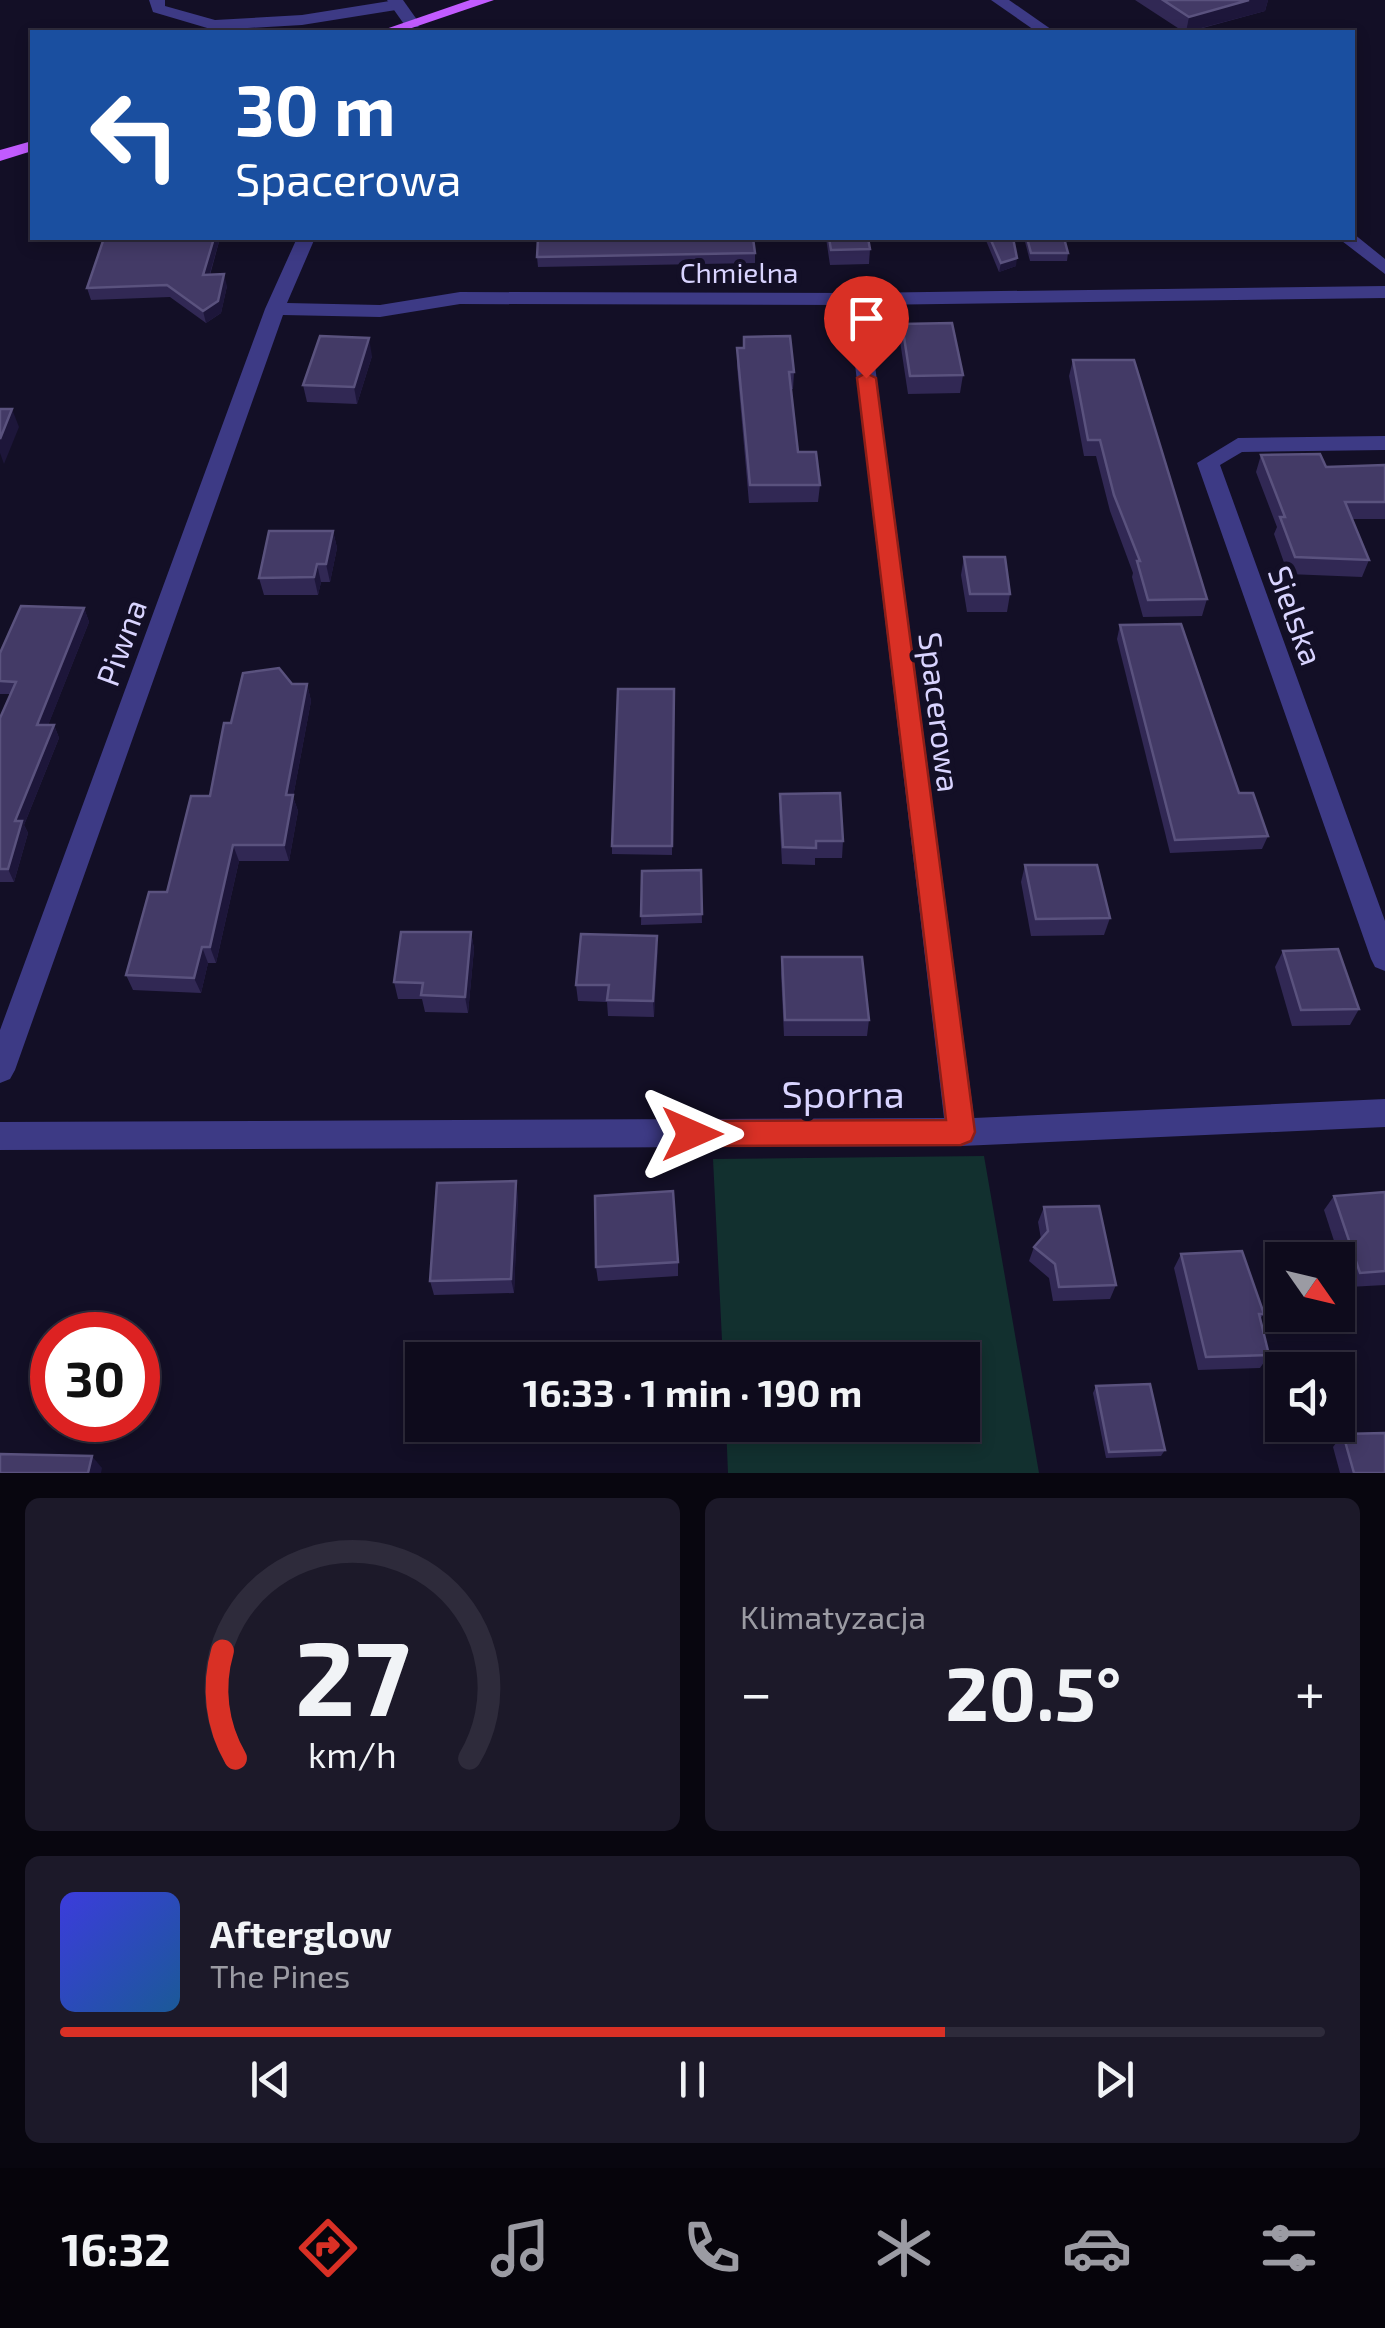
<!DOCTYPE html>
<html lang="pl">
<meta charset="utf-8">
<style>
body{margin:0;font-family:"Exo 2",sans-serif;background:#1c1929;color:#f1f3f6;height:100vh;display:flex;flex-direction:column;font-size:38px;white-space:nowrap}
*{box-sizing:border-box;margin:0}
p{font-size:32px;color:#9b9ba3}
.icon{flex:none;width:55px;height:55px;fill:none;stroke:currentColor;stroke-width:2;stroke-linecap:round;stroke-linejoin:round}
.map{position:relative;height:1473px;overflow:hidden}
.panel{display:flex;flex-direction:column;gap:25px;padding:25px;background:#08060f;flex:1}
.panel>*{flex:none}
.top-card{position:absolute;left:30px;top:30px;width:1325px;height:210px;border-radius:0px;box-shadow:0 5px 15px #0003,0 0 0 2px #2e2b3b;background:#1a4fa0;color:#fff;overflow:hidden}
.needle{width:65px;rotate:124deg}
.controls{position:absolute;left:1265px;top:1242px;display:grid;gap:20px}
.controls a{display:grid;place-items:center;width:90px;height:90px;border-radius:0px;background:#0e0b1c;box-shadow:0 5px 15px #0003,0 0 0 2px #2e2b3b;font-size:50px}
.speed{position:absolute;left:30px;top:1312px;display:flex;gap:20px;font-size:50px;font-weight:700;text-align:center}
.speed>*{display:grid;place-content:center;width:130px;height:130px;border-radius:50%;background:#0e0b1c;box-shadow:0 5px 15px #0003,0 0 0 2px #2e2b3b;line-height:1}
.speed .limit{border:15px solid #d22;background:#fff;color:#111}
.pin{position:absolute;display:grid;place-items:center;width:85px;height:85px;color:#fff;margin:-102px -42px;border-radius:50% 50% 50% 0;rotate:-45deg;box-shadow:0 0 10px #0007}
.pin .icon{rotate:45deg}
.me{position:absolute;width:110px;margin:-55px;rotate:90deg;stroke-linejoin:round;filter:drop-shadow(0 0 8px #0008)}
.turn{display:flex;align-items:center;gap:35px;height:210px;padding:0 40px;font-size:45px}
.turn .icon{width:130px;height:130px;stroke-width:2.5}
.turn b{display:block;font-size:70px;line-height:85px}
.big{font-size:75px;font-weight:700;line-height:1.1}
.panel .tile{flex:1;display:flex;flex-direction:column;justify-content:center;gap:15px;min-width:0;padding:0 35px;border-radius:15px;background:#1c1929}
.panel .dial{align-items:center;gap:0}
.dial svg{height:260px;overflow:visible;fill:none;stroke:#2e2b3b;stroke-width:7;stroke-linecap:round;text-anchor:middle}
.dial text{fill:#f1f3f6;stroke:none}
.song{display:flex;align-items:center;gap:30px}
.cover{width:120px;height:120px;border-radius:15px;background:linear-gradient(135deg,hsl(240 70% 55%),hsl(210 70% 35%))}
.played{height:10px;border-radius:5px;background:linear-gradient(90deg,#d93025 70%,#2e2b3b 70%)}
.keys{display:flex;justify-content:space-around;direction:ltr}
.heat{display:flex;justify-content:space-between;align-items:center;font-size:55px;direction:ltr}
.panel .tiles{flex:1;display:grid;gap:25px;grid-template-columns:1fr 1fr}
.tile:last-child{grid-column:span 2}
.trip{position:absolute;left:405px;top:1342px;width:575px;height:100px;border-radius:0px;background:#0e0b1c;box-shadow:0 5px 15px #0003,0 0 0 2px #2e2b3b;font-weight:700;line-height:100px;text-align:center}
.tab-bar{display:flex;height:160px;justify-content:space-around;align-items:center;background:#06040b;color:#9b9ba3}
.tab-bar .icon{width:70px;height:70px}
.tab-bar .current{color:#d93025}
.tab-bar b{font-size:45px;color:#f1f3f6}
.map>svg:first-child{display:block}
.green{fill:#12302f}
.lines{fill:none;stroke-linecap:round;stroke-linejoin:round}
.lane{fill:#3d3a85;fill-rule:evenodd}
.street{fill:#3d3a85;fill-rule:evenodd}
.primary{fill:#c25bff;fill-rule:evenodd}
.wall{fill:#312854}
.shaded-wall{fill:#1d163a}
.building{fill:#433a66;stroke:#5a527e;stroke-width:2.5}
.route{fill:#d93025;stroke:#8d1f18;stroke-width:2.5}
.labels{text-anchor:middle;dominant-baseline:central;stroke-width:10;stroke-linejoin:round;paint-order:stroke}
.far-street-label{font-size:28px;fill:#d9d4ff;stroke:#130f26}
.street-label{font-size:32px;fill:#d9d4ff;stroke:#130f26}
.near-street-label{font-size:38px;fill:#d9d4ff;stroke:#130f26}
</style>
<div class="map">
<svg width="1385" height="1473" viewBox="0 0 1385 1473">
<rect width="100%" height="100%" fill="#130f26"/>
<path class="green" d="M 984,1156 L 1039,1473 L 728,1473 L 726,1425 L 962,1425 L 962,1360 L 723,1360 L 713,1159 Z"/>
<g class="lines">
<path class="lane" d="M 149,0 L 165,0 L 165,6 L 215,20 L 302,15 L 396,0 L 404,5 L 396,10 L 302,25 L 214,30 L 153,12 Z"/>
<g class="street">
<path d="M 387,0 L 403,0 L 420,24 L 418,27 L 406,27 Z"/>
<path d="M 991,0 L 1009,0 L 1055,32 L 1037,32 Z"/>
<path d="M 1354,234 L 1385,259 L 1385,274 L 1338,238 L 1352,238 Z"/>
<path d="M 297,238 L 315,238 L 287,303 L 380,305 L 460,292 L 857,293 L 1385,286 L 1385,298 L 867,305 L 974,1118 L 1385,1099 L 1385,1127 L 961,1146 L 0,1150 L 0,1122 L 944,1118 L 848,305 L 460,304 L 380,317 L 283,315 L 15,1070 L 10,1079 L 0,1083 L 0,1030 L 265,309 Z"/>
<path d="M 1385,436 L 1385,450 L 1242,452 L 1220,465 L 1385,921 L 1385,971 L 1375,967 L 1371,959 L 1197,463 L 1238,438 Z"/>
</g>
<g class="primary">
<path d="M 470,0 L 494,0 L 400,32 L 377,32 Z"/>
<path d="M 32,141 L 32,151 L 0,161 L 0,150 Z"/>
</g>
</g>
<g class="wall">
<path d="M 1135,0 L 1268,0 L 1265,11 L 1188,32 L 1184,32 Z"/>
<path d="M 220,238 L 210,275 L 227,286 L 221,313 L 206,323 L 170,297 L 91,300 L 87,288 Z"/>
<path d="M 826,238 L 868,238 L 870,249 L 869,264 L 830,265 Z"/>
<path d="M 985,238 L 1013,238 L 1016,266 L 999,272 Z"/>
<path d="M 1024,238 L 1064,238 L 1068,253 L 1067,261 L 1030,261 Z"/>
<path d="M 755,253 L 755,263 L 538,267 L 537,257 Z"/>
<path d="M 902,324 L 963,375 L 960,393 L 908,394 L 900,341 Z"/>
<path d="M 737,348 L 794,372 L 793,389 L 791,389 L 798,452 L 820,485 L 818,502 L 749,503 L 737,366 Z"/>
<path d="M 372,356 L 357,404 L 307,402 L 303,385 Z"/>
<path d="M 1073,360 L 1207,599 L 1202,616 L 1143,617 L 1132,577 L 1133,573 L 1110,511 L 1096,456 L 1084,456 L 1069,376 Z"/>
<path d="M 1261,455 L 1326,467 L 1385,465 L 1385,519 L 1352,519 L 1369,560 L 1362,577 L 1288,574 L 1274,534 L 1277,527 L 1256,472 Z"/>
<path d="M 333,531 L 337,548 L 330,582 L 321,582 L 318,595 L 264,595 L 259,578 Z"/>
<path d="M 964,557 L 1010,594 L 1007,612 L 967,612 L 961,575 Z"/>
<path d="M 84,608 L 89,622 L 48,725 L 54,725 L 59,738 L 24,825 L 28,833 L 14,882 L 0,882 L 0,718 L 10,694 L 0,694 L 0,653 Z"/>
<path d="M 1120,625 L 1268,836 L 1262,849 L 1170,853 L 1117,639 Z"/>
<path d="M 292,684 L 307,684 L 311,701 L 293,797 L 298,811 L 289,861 L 239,861 L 216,963 L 208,963 L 201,993 L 133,990 L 126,975 L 167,892 L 210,796 L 231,723 Z"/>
<path d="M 674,689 L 672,855 L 612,854 L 612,846 Z"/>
<path d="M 780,794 L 843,841 L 842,858 L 815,858 L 815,865 L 782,864 L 779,811 Z"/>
<path d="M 1025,865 L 1110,918 L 1104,935 L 1031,936 L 1021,882 Z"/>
<path d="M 701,870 L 702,923 L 641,925 L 642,871 Z"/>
<path d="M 471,932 L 474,949 L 468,1013 L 425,1012 L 422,999 L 398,999 L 394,982 Z"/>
<path d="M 657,936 L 654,1017 L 608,1016 L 607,1002 L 578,1001 L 576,985 Z"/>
<path d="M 1283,951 L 1359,1009 L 1350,1025 L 1292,1026 L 1275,967 Z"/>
<path d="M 782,957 L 869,1020 L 867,1036 L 784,1036 L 781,974 Z"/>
<path d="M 1385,1192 L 1385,1285 L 1349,1287 L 1324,1210 L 1334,1196 Z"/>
<path d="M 518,1196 L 514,1293 L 434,1295 L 430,1281 Z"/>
<path d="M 1044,1207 L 1116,1285 L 1110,1299 L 1053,1301 L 1049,1278 L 1029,1261 L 1034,1247 L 1041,1239 L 1038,1222 Z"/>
<path d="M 1181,1254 L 1264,1314 L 1260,1319 L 1269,1355 L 1260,1368 L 1198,1370 L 1174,1268 Z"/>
<path d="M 678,1262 L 678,1276 L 598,1281 L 596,1267 Z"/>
<path d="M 1096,1386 L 1165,1450 L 1161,1456 L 1106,1458 L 1093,1393 Z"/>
<path d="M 1343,1434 L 1385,1473 L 1340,1473 L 1333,1447 Z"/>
</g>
<g class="shaded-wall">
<path d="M 1249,0 L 1268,0 L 1265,11 L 1186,32 L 1189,17 Z"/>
<path d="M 214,238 L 220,238 L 206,287 L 203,275 Z"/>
<path d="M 1017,258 L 1016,266 L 999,272 L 1001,263 Z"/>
<path d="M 224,274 L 227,286 L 221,313 L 206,323 L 203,311 Z"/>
<path d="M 369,338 L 372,356 L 357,404 L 354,387 Z"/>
<path d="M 12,409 L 19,427 L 4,464 L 0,453 L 0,439 Z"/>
<path d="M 333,531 L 337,548 L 330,582 L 326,564 Z"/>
<path d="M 317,564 L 321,582 L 318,595 L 314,577 Z"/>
<path d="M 84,608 L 89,622 L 43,738 L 37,725 Z"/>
<path d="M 307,684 L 311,701 L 293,797 L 298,811 L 289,861 L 284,845 L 286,795 Z"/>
<path d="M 54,725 L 59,738 L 24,825 L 28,833 L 14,882 L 8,869 L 15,821 Z"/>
<path d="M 233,845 L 239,861 L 216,963 L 210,947 Z"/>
<path d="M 471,932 L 474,949 L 468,1013 L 465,997 Z"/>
<path d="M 657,936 L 658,953 L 654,1017 L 653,1001 Z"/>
<path d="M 202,947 L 208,963 L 201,993 L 194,978 Z"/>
<path d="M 516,1181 L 518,1196 L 514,1293 L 511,1279 Z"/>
<path d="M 92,1456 L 102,1468 L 101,1473 L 88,1473 Z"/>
</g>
<g class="building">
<path d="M 1163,0 L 1249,0 L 1189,17 Z"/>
<path d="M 104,238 L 214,238 L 203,275 L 224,274 L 218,301 L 203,311 L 167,285 L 87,288 Z"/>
<path d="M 538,238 L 753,238 L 755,253 L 537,257 Z"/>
<path d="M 829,238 L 868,238 L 870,249 L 831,250 Z"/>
<path d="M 990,238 L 1013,238 L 1017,258 L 1001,263 Z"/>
<path d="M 1027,238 L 1064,238 L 1068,253 L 1031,253 Z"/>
<path d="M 952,323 L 963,375 L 910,376 L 902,324 Z"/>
<path d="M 320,336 L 369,338 L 354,387 L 303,385 Z"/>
<path d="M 790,336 L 794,372 L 789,372 L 798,452 L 816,452 L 820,485 L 750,485 L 737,348 L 744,348 L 744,337 Z"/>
<path d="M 1073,360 L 1134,360 L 1207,599 L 1148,600 L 1137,561 L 1140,561 L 1114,495 L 1100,440 L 1088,440 Z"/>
<path d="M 0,409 L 12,409 L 0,439 Z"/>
<path d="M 1320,454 L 1326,467 L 1385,465 L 1385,502 L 1345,502 L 1369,560 L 1295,557 L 1280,517 L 1285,517 L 1261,455 Z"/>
<path d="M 269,531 L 333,531 L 326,564 L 317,564 L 314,577 L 259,578 Z"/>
<path d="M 964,557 L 1005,557 L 1010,594 L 970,594 Z"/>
<path d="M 21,606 L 84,608 L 37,725 L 54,725 L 15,821 L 22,821 L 8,869 L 0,869 L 0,718 L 16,682 L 0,681 L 0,653 Z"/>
<path d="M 1181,624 L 1239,793 L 1253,793 L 1268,836 L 1175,840 L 1120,625 Z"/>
<path d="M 279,668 L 292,684 L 307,684 L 286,795 L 293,795 L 284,845 L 233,845 L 210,947 L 202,947 L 194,978 L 126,975 L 149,892 L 167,892 L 191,796 L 210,796 L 224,723 L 231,723 L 243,673 Z"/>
<path d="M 618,689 L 674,689 L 672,846 L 612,846 Z"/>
<path d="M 840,793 L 843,841 L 816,841 L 816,848 L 783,847 L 780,794 Z"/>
<path d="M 1025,865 L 1097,865 L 1110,918 L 1036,919 Z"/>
<path d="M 701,870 L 702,914 L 641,916 L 642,871 Z"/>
<path d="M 401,932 L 471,932 L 465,997 L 421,995 L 423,983 L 394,982 Z"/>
<path d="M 581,934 L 657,936 L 653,1001 L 607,1000 L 609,985 L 576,985 Z"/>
<path d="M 1338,949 L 1359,1009 L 1301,1010 L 1283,951 Z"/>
<path d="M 782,957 L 862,957 L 869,1020 L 785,1020 Z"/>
<path d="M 516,1181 L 511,1279 L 430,1281 L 437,1183 Z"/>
<path d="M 673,1191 L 678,1262 L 596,1267 L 595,1196 Z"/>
<path d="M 1385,1192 L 1385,1271 L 1360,1273 L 1334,1196 Z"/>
<path d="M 1099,1206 L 1116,1285 L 1059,1287 L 1055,1264 L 1034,1247 L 1048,1231 L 1044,1207 Z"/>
<path d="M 1242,1251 L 1264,1314 L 1259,1314 L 1269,1355 L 1206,1357 L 1181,1254 Z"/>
<path d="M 1150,1384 L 1165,1450 L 1109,1452 L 1096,1386 Z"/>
<path d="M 1385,1433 L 1385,1473 L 1354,1473 L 1343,1434 Z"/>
<path d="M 0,1454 L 92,1456 L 88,1473 L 0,1473 Z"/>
</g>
<path class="route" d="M 866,373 L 876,378 L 975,1132 L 971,1141 L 961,1145 L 692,1146 L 683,1142 L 679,1134 L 683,1125 L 692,1121 L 946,1120 L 857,378 Z"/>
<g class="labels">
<g class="far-street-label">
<text x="739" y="272">Chmielna</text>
</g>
<g class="street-label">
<text transform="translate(1297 615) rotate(70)">Sielska</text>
<text transform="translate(120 642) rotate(-70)">Piwna</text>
<text transform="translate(941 712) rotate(83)">Spacerowa</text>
</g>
<g class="near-street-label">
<text x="843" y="1093">Sporna</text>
</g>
</g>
</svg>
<div class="controls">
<a><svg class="needle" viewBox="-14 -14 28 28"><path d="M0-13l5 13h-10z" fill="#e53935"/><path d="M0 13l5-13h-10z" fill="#9b9ba3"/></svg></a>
<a><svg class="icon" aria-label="sound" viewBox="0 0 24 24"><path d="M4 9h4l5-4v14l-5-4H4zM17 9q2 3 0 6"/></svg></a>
</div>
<div class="speed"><div class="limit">30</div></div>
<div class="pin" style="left:866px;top:378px;background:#d93025"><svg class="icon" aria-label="arrive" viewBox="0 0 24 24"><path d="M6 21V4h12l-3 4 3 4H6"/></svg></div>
<svg class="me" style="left:692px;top:1134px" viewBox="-20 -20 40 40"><path d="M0-17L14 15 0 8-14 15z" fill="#d93025" stroke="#fff" stroke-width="4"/></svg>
<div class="trip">16:33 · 1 min · 190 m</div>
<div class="top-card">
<div class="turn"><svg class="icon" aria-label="left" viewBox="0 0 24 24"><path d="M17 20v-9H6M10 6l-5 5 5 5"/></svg><div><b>30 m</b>Spacerowa</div></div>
</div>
</div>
<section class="panel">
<div class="tiles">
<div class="tile dial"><svg viewBox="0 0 100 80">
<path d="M14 69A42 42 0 1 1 86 69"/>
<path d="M14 69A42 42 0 0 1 10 36" stroke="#d93025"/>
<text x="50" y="56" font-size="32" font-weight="700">27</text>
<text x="50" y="72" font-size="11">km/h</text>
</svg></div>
<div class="tile"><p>Klimatyzacja</p>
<div class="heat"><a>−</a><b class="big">20.5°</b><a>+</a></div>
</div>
<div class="tile">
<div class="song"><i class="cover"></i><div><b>Afterglow</b><p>The Pines</p></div></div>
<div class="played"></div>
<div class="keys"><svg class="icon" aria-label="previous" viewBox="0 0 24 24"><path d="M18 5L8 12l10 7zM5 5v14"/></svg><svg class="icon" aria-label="pause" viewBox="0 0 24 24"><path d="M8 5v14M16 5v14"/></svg><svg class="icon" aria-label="next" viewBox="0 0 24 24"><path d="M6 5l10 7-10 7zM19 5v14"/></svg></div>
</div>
</div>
</section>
<nav class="tab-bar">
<b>16:32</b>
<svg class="icon current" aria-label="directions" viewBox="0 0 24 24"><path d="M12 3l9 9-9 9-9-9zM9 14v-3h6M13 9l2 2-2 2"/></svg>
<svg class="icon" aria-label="music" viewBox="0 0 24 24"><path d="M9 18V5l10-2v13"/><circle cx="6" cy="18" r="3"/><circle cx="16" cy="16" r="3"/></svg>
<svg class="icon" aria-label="phone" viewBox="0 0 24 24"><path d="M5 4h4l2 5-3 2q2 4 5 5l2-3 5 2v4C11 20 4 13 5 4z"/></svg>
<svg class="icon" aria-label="climate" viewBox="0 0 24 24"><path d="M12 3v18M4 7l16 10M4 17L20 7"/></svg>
<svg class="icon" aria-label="car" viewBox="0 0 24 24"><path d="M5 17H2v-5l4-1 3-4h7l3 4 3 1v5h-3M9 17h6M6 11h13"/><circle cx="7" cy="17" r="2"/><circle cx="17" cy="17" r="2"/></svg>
<svg class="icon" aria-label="filters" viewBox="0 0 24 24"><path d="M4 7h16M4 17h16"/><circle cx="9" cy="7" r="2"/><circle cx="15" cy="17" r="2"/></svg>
</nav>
